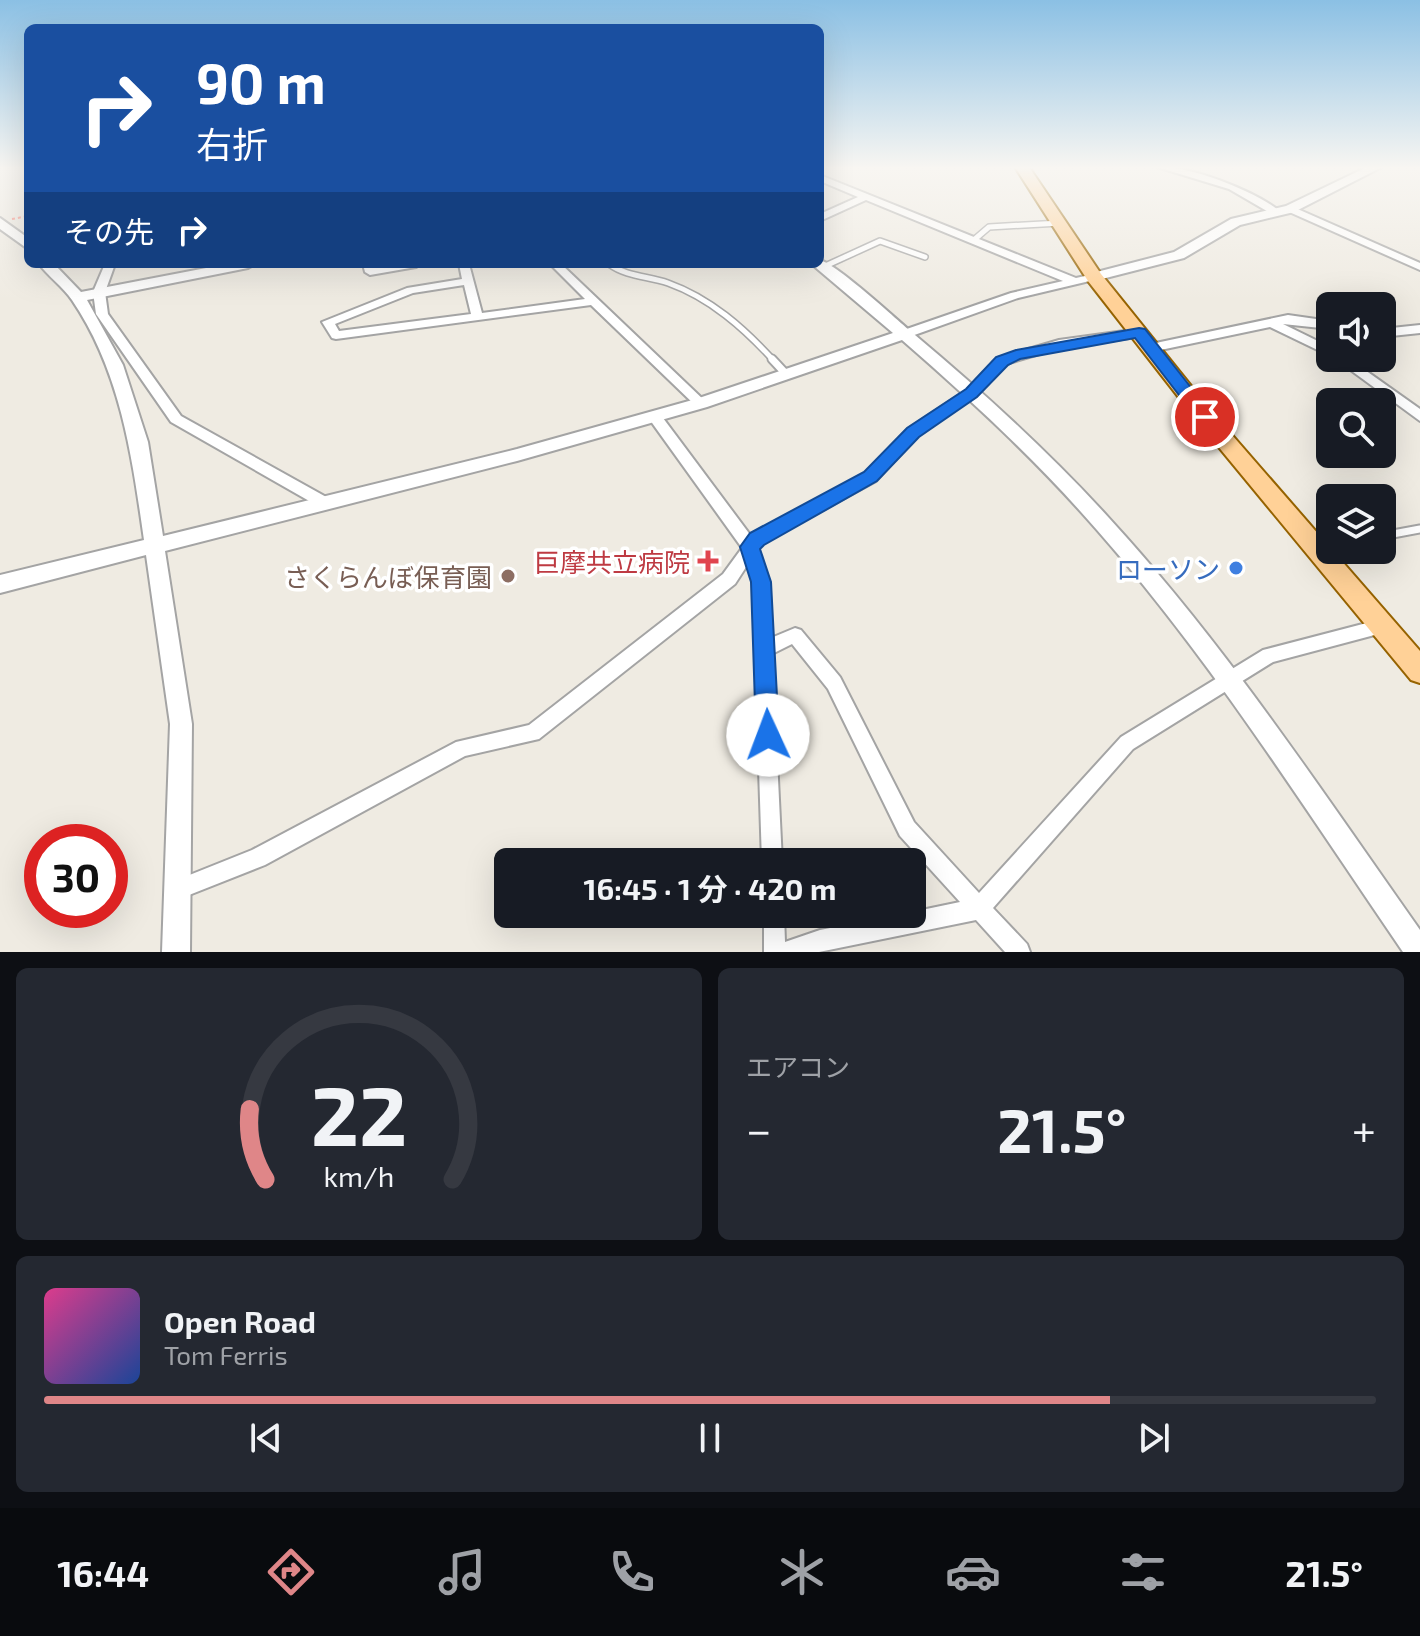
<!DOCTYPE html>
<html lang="ja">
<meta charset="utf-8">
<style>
body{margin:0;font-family:"Exo 2","Noto Sans JP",sans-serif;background:#242831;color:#f1f3f6;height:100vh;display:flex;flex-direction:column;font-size:30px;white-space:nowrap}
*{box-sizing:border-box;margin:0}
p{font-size:26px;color:#9ea1a6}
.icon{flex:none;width:44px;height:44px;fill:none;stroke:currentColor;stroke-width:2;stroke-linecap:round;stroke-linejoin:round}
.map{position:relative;height:952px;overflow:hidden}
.drawer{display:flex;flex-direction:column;gap:16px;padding:16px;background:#0d0f14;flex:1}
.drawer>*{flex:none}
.top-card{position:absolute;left:24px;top:24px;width:800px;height:244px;border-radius:12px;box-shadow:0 8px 32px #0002;background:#1a4fa0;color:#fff;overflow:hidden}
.tools{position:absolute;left:1316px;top:292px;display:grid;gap:16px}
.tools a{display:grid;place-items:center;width:80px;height:80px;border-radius:12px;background:#171b24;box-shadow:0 8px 32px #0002;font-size:40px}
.speed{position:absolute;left:24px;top:824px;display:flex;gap:16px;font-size:40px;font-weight:700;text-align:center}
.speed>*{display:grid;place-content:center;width:104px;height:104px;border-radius:50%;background:#171b24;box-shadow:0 8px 32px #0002;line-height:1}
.speed .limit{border:12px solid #d22;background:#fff;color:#111}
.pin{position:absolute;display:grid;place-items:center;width:68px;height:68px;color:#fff;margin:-34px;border:4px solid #fff;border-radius:50%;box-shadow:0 2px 8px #0007}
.me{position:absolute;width:88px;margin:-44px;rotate:358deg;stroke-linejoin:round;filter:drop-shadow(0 0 6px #0008)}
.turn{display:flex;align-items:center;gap:28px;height:168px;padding:0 40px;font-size:36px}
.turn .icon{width:104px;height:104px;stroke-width:2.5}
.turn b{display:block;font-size:56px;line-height:68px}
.then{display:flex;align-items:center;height:76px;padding:0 40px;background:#0003;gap:16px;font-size:30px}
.big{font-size:60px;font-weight:700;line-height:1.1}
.drawer .card{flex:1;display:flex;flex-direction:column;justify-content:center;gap:12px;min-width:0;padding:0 28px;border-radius:12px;background:#242831}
.drawer .dial{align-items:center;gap:0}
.dial svg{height:208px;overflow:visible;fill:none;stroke:#363941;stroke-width:7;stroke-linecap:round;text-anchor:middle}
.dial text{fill:#f1f3f6;stroke:none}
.song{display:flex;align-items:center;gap:24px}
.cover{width:96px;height:96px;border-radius:12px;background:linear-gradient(135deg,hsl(330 70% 55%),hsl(220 70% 35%))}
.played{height:8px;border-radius:4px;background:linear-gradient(90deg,#df8688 80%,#363941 80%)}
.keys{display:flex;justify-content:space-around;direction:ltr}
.heat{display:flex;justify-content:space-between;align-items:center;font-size:44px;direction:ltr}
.drawer .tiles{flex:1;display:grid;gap:16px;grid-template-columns:1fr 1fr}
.card:last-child{grid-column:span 2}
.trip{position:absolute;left:494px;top:848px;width:432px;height:80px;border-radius:12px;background:#171b24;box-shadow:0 8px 32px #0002;font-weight:700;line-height:80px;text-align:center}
.menu{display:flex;height:128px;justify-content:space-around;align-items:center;background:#090b0e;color:#9ea1a6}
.menu .icon{width:56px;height:56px}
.menu .active{color:#df8688}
.menu b{font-size:36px;color:#f1f3f6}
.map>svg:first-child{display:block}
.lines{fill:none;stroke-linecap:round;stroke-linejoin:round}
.service-far1-casing{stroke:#a4a4a4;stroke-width:8}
.service-casing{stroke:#a4a4a4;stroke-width:11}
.minor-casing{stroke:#a4a4a4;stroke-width:4}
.tertiary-casing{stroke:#a4a4a4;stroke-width:4}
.primary-casing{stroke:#966300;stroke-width:4}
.path{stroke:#ff7263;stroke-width:2;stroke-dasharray:3 3;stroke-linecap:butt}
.service-far1{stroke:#fff;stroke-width:5}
.service{stroke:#fff;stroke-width:7}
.minor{fill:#fff;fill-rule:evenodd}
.tertiary{fill:#fff;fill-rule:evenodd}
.primary{fill:#ffd197;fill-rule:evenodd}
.route{fill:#1a73e8;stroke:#114b97;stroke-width:2}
.health-dot{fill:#e0444e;stroke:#fff;stroke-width:3}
.shop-dot{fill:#3f7fe0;stroke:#fff;stroke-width:3}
.education-dot{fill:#8d6e63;stroke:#fff;stroke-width:3}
.labels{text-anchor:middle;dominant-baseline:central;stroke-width:7;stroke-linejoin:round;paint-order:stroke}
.health-label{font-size:26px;fill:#be3a42;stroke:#fff;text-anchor:end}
.shop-label{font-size:26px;fill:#366cbe;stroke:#fff;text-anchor:end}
.education-label{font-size:26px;fill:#785e54;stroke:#fff;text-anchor:end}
</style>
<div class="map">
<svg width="1420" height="952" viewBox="0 0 1420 952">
<rect width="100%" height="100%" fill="#efebe2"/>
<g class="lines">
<defs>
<g id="service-far1">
<path d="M 975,239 L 989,227 L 1060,223"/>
<path d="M 609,264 C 627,277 648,276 668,283 C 710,298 744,328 774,361"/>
<path d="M 823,267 L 880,241 L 925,257"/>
</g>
<g id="service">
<path d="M 772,359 L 786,374"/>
<path d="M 1382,536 L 1420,529"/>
</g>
<g id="minor">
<path d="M 1157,167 C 1190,165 1255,191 1281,212 L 1272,214 L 1229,189 Z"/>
<path d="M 820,175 L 1076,278 L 1094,274 L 1099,277 L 1098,279 L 1018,298 L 906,338 L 898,338 L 898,332 L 1011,293 L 1063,281 L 866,200 L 820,221 L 820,214 L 858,197 L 820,181 Z"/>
<path d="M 1287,207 L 1293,207 L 1420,263 L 1420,270 L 1287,211 Z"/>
<path d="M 105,264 L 115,264 L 105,292 L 108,314 L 181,416 L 328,498 L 330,502 L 328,506 L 318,506 L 171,422 L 96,314 L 93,292 Z"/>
<path d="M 363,264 L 373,264 L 374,268 L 397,264 L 421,264 L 416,267 L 370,275 L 365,272 Z"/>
<path d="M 459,264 L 469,264 L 482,313 L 585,299 L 550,264 L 561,264 L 707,403 L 706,406 L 696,406 L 591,305 L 336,339 L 332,338 L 322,322 L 407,288 L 462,279 ZM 464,285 L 471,314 L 339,331 L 335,324 L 413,293 Z"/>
<path d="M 1288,315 L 1330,321 L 1330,329 L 1283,324 L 1330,347 L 1330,356 L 1270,327 L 1151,352 L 1145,348 L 1151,344 Z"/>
<path d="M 1420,325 L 1420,333 L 1382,337 L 1382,329 Z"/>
<path d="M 1139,329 L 1143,330 L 1143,336 L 1060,348 L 1006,364 L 975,396 L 918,435 L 876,481 L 762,543 L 758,549 L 769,582 L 771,638 L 795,628 L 801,630 L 840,677 L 914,822 L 979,893 L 1121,737 L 1263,650 L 1382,619 L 1388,621 L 1390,626 L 1388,631 L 1382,633 L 1273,662 L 1133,749 L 993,908 L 1027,944 L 1030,952 L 1005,952 L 976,920 L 819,952 L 764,952 L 764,914 L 784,914 L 785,942 L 820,930 L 902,914 L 912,914 L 912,912 L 960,902 L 900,836 L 828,689 L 792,644 L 772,654 L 782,862 L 762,862 L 753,582 L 748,564 L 735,584 L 539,739 L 465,756 L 265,865 L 179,899 L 172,896 L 169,889 L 172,882 L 252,850 L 456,742 L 529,725 L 723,574 L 742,548 L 650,420 L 648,417 L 650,414 L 660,414 L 751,536 L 866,473 L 908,429 L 967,390 L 998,358 L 1059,340 Z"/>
<path d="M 1334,358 L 1348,358 L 1420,409 L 1420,421 Z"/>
</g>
<g id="tertiary">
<path d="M 1367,167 L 1382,167 L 1294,212 L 1240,225 L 1184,258 L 1094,281 L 1087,277 L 1089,274 L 1174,252 L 1231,219 L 1286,206 Z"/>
<path d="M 0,218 L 28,238 L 28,249 L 0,229 Z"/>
<path d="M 820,260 C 839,266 896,319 915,335 C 983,392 1049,452 1109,518 C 1226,645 1321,790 1420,930 L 1420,952 L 1403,952 C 1305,809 1212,661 1097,530 C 1037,461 971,400 902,340 L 707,407 L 517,461 L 165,551 L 192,724 L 190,952 L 162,952 L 170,724 L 146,555 L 0,593 L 0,575 L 144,540 C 132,457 121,372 72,300 C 63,287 49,277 39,264 L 54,264 L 81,292 L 227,264 L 255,264 L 248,268 L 87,300 L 123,365 L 148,442 L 163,536 L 517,449 L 696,399 L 893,333 L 815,267 L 813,264 L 820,264 Z"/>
</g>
<path id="primary" d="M 1015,167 L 1029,167 L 1101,274 L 1212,412 L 1420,651 L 1420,683 L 1411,680 L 1198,422 L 1088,281 Z"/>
</defs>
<use href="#service-far1" class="service-far1-casing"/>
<use href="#service" class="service-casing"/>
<use href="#minor" class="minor-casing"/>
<use href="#tertiary" class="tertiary-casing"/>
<use href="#primary" class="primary-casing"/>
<path class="path" d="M 12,219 L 28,216"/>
<use href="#service-far1" class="service-far1"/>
<use href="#service" class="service"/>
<use href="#minor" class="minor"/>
<use href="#tertiary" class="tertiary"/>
<use href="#primary" class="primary"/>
</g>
<linearGradient id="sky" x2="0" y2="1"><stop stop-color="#8bc0e4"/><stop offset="0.56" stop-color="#f8f6f2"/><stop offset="1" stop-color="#f8f6f2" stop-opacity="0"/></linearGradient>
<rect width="1420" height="300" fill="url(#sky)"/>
<path class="route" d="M 1139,328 L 1145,329 L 1211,413 L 1211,421 L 1199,421 L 1135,338 L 1020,359 L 1008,365 L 977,397 L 919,437 L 877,481 L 764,545 L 760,549 L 771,582 L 779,735 L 776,743 L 768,746 L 759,743 L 756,735 L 751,582 L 740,547 L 750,533 L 864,472 L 907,428 L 966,389 L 996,357 L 1016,350 Z"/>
<path class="health-dot" d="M704 549h8v8h8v8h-8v8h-8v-8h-8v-8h8z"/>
<circle class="shop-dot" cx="1236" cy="568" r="8"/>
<circle class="education-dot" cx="508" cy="576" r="8"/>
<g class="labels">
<g class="health-label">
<text x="690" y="561">巨摩共立病院</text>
</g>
<g class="shop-label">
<text x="1220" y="568">ローソン</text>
</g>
<g class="education-label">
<text x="492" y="576">さくらんぼ保育園</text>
</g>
</g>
</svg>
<div class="tools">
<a><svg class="icon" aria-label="sound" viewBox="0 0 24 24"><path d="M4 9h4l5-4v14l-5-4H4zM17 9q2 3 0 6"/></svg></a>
<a><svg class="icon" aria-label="search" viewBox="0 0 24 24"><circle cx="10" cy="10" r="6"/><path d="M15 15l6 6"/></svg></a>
<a><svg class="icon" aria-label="layers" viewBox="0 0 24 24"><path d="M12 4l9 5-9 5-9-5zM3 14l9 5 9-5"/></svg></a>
</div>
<div class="speed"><div class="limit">30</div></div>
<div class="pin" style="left:1205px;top:417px;background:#d93025"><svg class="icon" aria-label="arrive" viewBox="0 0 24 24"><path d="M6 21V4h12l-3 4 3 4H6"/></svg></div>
<svg class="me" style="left:768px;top:735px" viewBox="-20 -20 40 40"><circle r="19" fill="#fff"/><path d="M0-13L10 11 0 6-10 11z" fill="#1a73e8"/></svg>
<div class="trip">16:45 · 1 分 · 420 m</div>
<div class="top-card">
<div class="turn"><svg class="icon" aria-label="right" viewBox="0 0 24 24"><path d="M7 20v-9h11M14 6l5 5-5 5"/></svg><div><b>90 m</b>右折</div></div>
<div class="then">その先<svg class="icon" aria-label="right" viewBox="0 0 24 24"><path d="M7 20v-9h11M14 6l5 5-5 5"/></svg></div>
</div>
</div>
<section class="drawer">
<div class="tiles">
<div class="card dial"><svg viewBox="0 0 100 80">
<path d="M14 69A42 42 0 1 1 86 69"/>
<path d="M14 69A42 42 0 0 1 8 42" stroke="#df8688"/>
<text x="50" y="56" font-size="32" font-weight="700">22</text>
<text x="50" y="72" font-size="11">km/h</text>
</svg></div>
<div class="card"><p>エアコン</p>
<div class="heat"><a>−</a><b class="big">21.5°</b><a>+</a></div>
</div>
<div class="card">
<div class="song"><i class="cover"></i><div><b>Open Road</b><p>Tom Ferris</p></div></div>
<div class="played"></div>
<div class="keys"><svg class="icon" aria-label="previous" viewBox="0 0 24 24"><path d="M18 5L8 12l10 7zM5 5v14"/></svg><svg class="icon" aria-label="pause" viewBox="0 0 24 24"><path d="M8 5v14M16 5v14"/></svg><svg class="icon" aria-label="next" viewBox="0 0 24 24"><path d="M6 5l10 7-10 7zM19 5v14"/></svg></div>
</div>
</div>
</section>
<nav class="menu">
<b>16:44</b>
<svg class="icon active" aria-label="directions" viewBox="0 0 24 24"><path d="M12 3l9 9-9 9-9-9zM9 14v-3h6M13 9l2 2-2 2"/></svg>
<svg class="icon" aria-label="music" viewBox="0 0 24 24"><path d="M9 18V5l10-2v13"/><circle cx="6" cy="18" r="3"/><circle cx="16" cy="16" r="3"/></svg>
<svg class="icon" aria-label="phone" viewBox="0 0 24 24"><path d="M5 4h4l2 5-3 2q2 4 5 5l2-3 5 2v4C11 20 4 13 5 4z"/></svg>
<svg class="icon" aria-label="climate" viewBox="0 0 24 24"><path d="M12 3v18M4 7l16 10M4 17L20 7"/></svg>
<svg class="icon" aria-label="car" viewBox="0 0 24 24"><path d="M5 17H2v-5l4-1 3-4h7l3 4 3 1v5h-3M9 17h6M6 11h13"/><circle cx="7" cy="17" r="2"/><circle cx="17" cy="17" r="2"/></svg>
<svg class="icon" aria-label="filters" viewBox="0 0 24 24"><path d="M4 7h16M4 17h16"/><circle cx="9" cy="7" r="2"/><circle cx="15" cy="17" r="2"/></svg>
<b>21.5°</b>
</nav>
